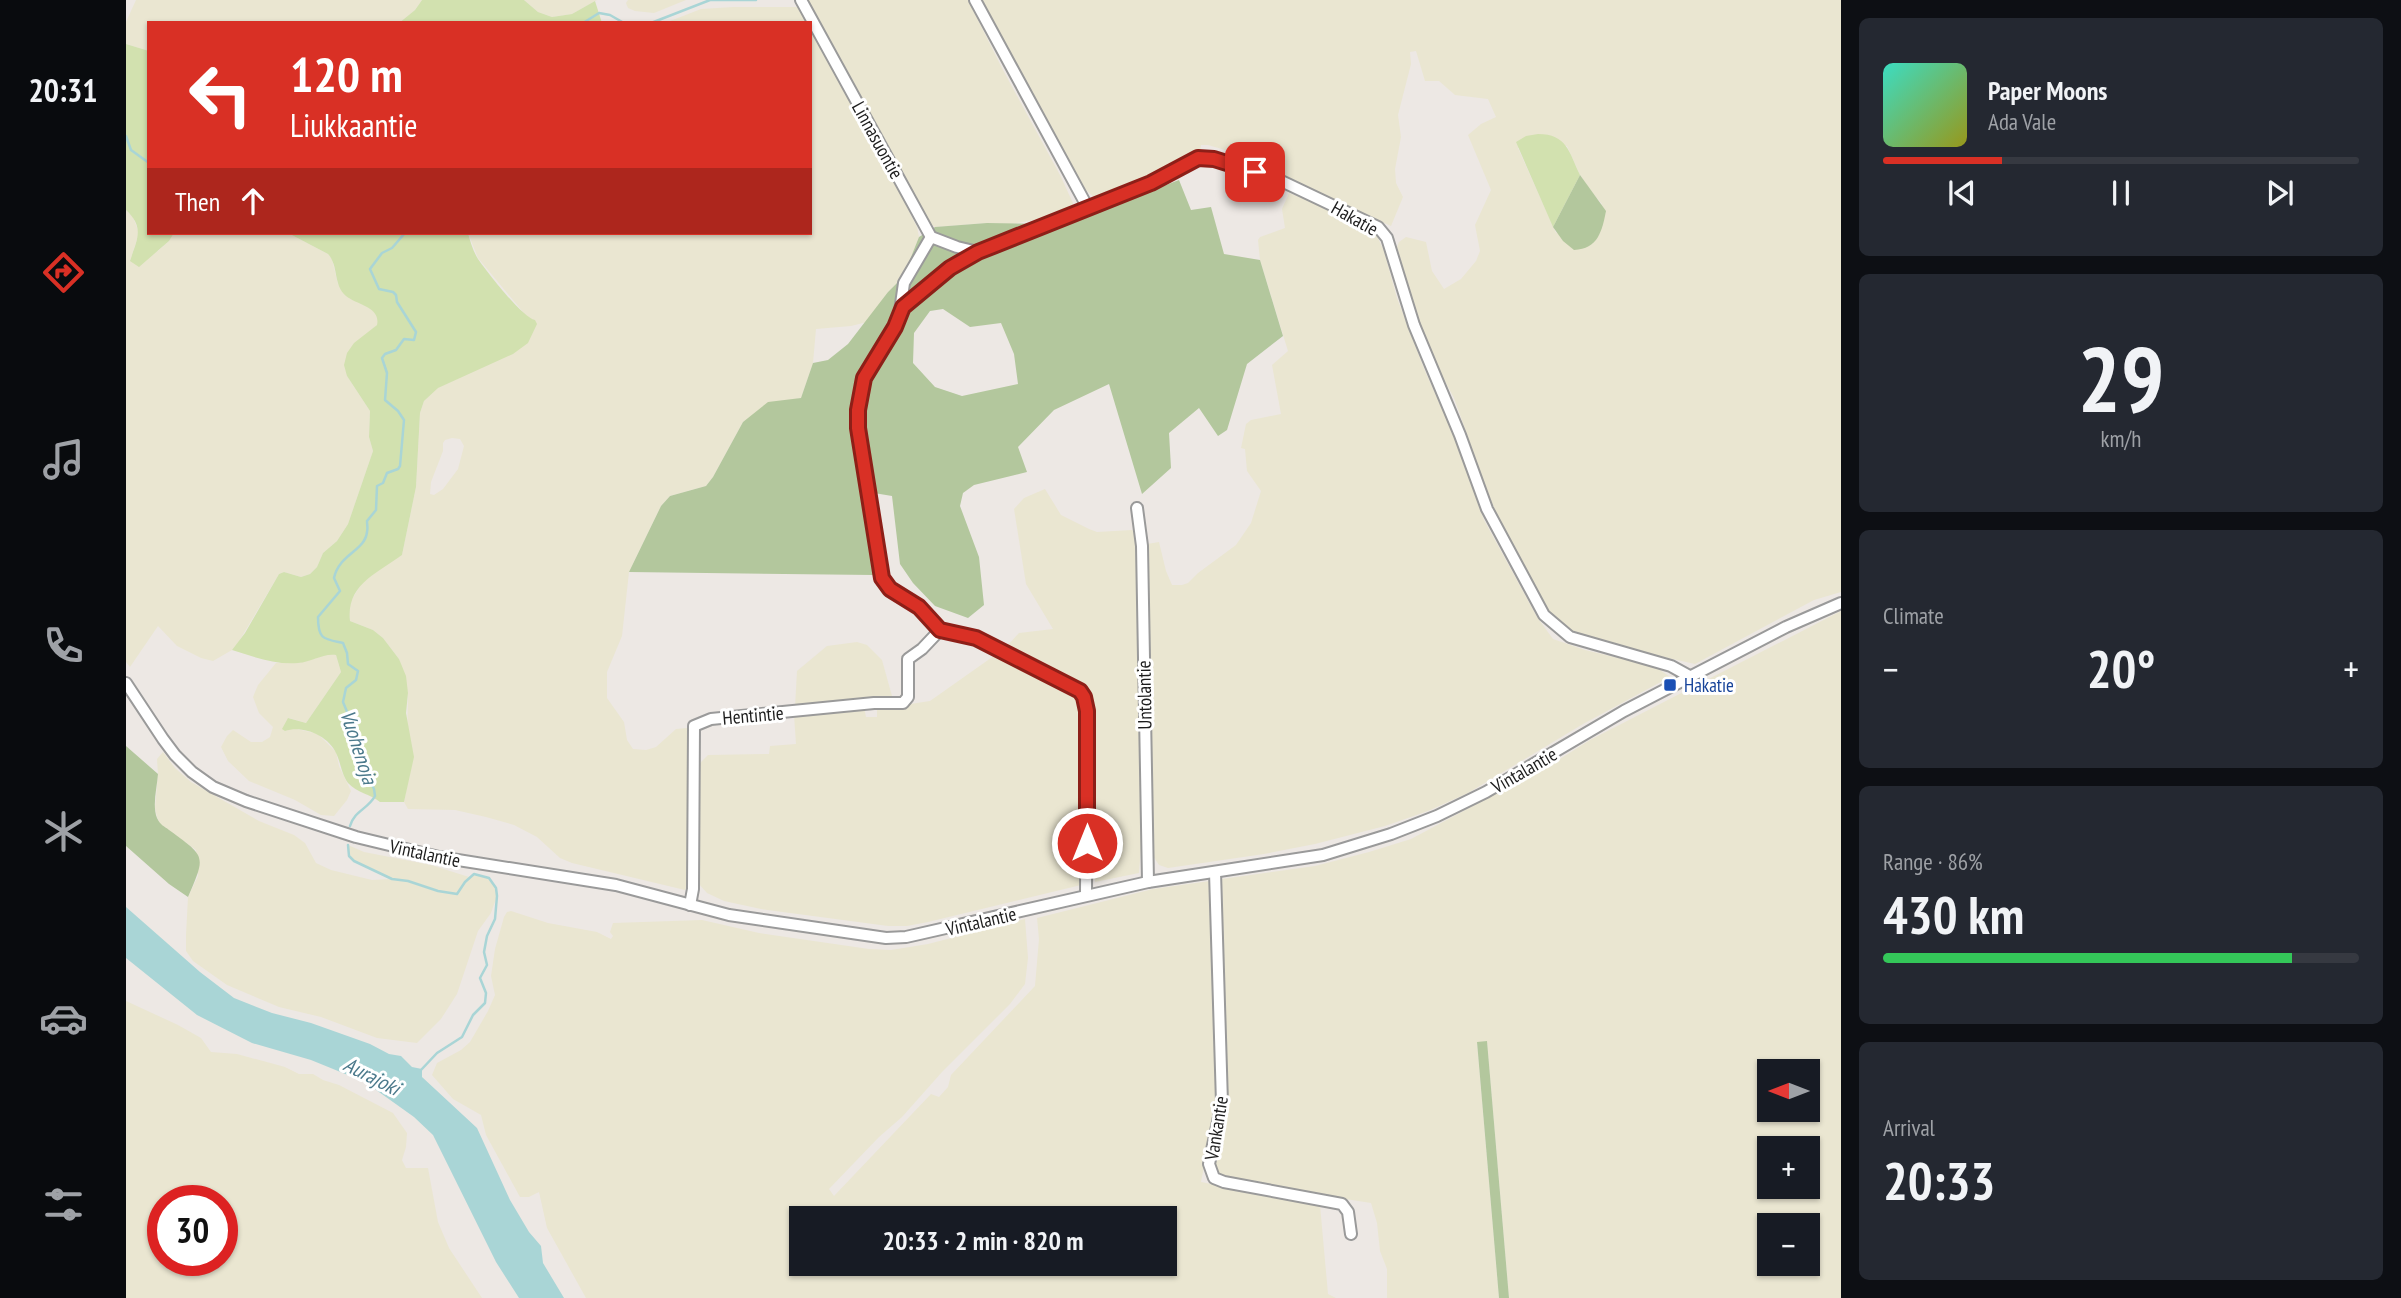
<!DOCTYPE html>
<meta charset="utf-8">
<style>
body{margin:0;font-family:"PT Sans Narrow",sans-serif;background:#242831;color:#f1f3f6;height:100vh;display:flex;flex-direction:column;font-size:26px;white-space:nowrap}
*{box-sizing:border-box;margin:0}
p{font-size:23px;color:#9ea1a6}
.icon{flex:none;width:38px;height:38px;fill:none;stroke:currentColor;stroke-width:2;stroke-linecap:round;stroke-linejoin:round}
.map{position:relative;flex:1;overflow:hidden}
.panel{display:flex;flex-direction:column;gap:18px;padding:18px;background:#0d0f14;width:560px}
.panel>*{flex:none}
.hud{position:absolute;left:21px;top:21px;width:665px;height:214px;border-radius:0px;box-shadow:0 2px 5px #0004;background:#d93025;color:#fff;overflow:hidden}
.needle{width:46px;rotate:270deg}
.buttons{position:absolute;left:1631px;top:1059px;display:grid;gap:14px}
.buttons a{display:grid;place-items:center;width:63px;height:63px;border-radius:0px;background:#171b24;box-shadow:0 2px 5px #0004;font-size:35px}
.speed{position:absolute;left:21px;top:1185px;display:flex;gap:14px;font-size:35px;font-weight:700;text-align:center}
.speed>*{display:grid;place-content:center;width:91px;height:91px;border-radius:50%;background:#171b24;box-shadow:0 2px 5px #0004;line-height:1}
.speed .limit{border:10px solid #d22;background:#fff;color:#111}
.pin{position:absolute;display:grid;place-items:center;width:60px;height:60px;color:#fff;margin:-30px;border-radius:14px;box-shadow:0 4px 10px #0006}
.me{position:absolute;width:77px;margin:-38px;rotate:0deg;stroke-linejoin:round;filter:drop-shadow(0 0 5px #0008)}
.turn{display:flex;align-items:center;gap:24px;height:147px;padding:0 28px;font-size:32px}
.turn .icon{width:91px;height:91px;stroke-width:2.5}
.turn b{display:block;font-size:49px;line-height:60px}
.then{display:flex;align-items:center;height:66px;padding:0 28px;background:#0003;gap:14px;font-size:26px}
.big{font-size:52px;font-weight:600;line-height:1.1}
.panel .card{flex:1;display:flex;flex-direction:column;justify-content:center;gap:10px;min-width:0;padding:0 24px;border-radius:10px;background:#242831}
.panel .dial{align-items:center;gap:0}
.dial b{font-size:91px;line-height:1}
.song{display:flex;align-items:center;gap:21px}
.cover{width:84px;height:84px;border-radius:10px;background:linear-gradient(135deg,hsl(170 70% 55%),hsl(60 70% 35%))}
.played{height:7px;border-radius:4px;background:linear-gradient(90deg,#d93025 25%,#363941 25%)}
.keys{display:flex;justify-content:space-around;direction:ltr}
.heat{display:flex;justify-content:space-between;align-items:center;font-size:38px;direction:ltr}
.charge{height:10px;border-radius:5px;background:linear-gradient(90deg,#34c759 86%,#363941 0)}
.trip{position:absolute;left:663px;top:1206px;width:388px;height:70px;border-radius:0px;background:#171b24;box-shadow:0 2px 5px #0004;font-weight:600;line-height:70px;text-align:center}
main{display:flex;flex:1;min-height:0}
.tab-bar{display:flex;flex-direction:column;width:126px;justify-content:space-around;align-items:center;background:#090b0e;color:#9ea1a6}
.tab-bar .icon{width:49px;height:49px}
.tab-bar .on{color:#d93025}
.tab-bar b{font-size:32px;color:#f1f3f6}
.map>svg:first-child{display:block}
.farmland{fill:#eae6d1;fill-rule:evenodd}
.grass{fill:#d2e1af}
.forest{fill:#b3c79d;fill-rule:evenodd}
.water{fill:#a9d5d6}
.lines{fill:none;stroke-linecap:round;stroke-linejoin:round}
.stream{stroke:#a9d5d6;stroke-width:2.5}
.minor-casing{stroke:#9a9a9a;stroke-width:14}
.minor{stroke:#fff;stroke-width:10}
.route-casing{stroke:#8d1f18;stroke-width:18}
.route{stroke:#d93025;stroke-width:12}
.transit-dot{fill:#1a4fb4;stroke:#fff;stroke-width:2.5}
.labels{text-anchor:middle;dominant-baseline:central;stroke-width:6;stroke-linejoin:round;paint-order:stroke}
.street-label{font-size:19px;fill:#1d1d1d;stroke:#fff}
.transit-label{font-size:19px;fill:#164399;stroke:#fff;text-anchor:start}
.water-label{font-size:21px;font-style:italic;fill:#4b798b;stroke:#fff}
</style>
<main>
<nav class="tab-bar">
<b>20:31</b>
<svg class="icon on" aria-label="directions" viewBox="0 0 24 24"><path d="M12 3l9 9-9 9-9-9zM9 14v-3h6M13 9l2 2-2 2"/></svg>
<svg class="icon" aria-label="music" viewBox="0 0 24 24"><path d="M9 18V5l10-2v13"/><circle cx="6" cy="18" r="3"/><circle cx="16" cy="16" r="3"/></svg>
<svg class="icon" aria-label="phone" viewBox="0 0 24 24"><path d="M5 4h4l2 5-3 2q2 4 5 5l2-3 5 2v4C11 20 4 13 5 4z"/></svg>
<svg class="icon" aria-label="climate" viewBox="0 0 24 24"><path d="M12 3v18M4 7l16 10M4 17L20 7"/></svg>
<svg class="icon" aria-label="car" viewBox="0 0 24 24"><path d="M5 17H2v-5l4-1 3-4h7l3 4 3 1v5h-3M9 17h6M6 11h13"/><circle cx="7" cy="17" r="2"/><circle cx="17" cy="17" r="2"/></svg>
<svg class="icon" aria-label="filters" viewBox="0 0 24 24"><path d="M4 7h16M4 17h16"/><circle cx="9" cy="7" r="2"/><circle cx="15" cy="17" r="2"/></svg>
</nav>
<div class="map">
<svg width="1715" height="1298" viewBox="0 0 1715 1298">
<rect width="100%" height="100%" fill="#ede8e4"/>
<g class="farmland">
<path d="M 10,0 L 296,0 L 289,10 L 273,23 L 23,23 L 23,51 L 0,44 L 0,22 Z"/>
<path d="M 398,0 L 471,0 L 446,14 L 426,17 L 412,12 Z"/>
<path d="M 502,0 L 560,0 L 528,13 L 509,11 L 502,8 L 500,3 Z"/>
<path d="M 682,0 L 842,0 L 877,70 L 934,175 L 947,203 L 945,210 L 925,217 L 885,224 L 861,223 L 809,227 L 800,221 Z"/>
<path d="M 856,0 L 1715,0 L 1715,592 L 1688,600 L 1569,664 L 1507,650 L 1443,630 L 1432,623 L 1419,607 L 1374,521 L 1361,491 L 1328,398 L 1309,363 L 1289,309 L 1271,247 L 1273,242 L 1280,237 L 1300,242 L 1306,271 L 1318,289 L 1335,279 L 1350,261 L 1354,251 L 1349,225 L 1365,190 L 1342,135 L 1355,124 L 1370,117 L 1362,99 L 1329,95 L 1313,81 L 1299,81 L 1290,51 L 1284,52 L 1285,64 L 1272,115 L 1275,137 L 1269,169 L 1270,183 L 1277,197 L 1265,226 L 1235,213 L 1113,154 L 1082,145 L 1075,145 L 1074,152 L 1031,175 L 985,193 L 972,197 L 967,196 L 956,187 ZM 1441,146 L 1454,175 L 1463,189 L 1476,204 L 1430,233 L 1392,148 Z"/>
<path d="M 607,7 L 672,7 L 681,23 L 539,23 L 575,9 Z"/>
<path d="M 684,28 L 775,195 L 791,227 L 793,237 L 777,277 L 762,292 L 741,322 L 725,326 L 690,329 L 687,363 L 675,398 L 666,400 L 617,422 L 587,477 L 580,486 L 544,496 L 535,506 L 503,572 L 496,636 L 481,672 L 481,698 L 498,722 L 501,740 L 507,749 L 520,750 L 530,747 L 550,729 L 561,728 L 562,884 L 559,890 L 446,863 L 434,858 L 411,837 L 388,825 L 360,817 L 329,810 L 282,809 L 278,802 L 280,792 L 282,693 L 273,659 L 257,638 L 247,630 L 224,621 L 223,609 L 226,599 L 236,583 L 256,566 L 276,555 L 290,487 L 294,413 L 298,401 L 311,388 L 333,378 L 402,318 L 352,258 L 342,233 L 684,233 ZM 326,438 L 334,439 L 338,446 L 332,469 L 317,489 L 308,495 L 304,494 L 305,482 L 317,451 L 317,443 L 319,440 Z"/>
<path d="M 1163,193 L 1201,208 L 1251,236 L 1258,251 L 1271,298 L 1299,371 L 1326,431 L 1358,520 L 1411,617 L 1427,639 L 1459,650 L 1530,667 L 1544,677 L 1457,724 L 1342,793 L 1302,811 L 1259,826 L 1189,844 L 1138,854 L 1042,868 L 1033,865 L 1025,853 L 1021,544 L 1033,542 L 1040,571 L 1046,585 L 1056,585 L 1062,583 L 1072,573 L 1110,545 L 1125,523 L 1135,491 L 1121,471 L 1119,449 L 1115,448 L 1120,424 L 1125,420 L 1155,414 L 1146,365 L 1162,351 L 1134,260 L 1132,240 L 1134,237 L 1159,228 L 1156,209 Z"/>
<path d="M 0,210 L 7,217 L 13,233 L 4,261 L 32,251 L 43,241 L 48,233 L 162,233 L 202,254 L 206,259 L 212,284 L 250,313 L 253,319 L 251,325 L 241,334 L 221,376 L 244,411 L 243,437 L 247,451 L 222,524 L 211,541 L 197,553 L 191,567 L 184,574 L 175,577 L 158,572 L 153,574 L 112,643 L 106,650 L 87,661 L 75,658 L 51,646 L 32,626 L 4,667 L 0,662 Z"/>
<path d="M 919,489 L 935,515 L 963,529 L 971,532 L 1006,530 L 1010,533 L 1015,846 L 1013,873 L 969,882 L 966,701 L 961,685 L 881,646 L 893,633 L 927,629 L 900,584 L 888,509 L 898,498 Z"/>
<path d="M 1715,611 L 1715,1298 L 1383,1298 L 1361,1041 L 1351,1043 L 1373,1298 L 1261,1298 L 1261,1269 L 1254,1251 L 1251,1223 L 1245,1203 L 1104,1181 L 1091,1175 L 1087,1163 L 1099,1112 L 1101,1092 L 1096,879 L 1189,866 L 1243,852 L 1285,839 L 1426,764 L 1464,740 ZM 1643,1071 L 1682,1071 L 1682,1110 L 1643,1110 ZM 1643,1148 L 1682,1148 L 1682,1186 L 1643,1186 ZM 1643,1225 L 1682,1225 L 1682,1264 L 1643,1264 Z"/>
<path d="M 731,642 L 741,645 L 756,660 L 766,696 L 669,707 L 671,671 L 701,646 Z"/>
<path d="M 872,653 L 946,691 L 953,700 L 958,716 L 955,885 L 802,922 L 781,926 L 762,926 L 635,909 L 598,901 L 581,893 L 572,883 L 572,765 L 582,755 L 643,754 L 644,746 L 670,744 L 668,715 L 738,707 L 740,717 L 751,717 L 751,707 L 771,706 L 804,701 Z"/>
<path d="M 203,654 L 210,655 L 215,672 L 180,723 L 163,718 L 159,731 L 167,728 L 192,734 L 210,752 L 213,766 L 225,791 L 221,800 L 208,816 L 195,815 L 169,800 L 123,781 L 102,761 L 95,747 L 101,736 L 107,730 L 125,742 L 136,742 L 144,737 L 147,727 L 133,713 L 127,697 L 132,685 L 150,663 L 173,663 Z"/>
<path d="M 37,752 L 49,768 L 65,782 L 133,821 L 168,835 L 179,843 L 190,863 L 205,870 L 246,880 L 265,879 L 228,861 L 223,856 L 222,845 L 238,852 L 305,865 L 343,877 L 348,874 L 363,878 L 367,883 L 371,896 L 365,913 L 352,931 L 331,994 L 315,1019 L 291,1043 L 251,1038 L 195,1017 L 153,1007 L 101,985 L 67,961 L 60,951 L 60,935 L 62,897 L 72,876 L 70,850 L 34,824 L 31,817 L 29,808 L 32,774 L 31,759 Z"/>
<path d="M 1084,881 L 1092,1094 L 1075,1182 L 1194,1205 L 1202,1294 L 1210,1298 L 460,1298 L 421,1228 L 413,1192 L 403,1197 L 394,1197 L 360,1135 L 355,1115 L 327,1099 L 306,1075 L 311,1063 L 335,1050 L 344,1042 L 362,1011 L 369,995 L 365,976 L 369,949 L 378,917 L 381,912 L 385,911 L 422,923 L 471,932 L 485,939 L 487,936 L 484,932 L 487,923 L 576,920 L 633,933 L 743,949 L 765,950 L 802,944 L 899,919 L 902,958 L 899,984 L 884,1004 L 816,1072 L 776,1117 L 753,1137 L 703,1189 L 708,1196 L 805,1094 L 813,1097 L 822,1087 L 825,1075 L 909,986 L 913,939 L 911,918 L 1027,889 ZM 676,1218 L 1040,1218 L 1040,1264 L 676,1264 Z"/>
<path d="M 0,1001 L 52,1025 L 75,1038 L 85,1052 L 111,1054 L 159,1067 L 173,1074 L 187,1074 L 197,1080 L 213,1085 L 267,1113 L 281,1133 L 280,1147 L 276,1160 L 280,1168 L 302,1168 L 312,1222 L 323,1248 L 356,1298 L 0,1298 ZM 37,1200 L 96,1200 L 96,1260 L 37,1260 Z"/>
</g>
<g class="grass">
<path d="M 296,0 L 398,0 L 412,12 L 426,17 L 446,14 L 469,1 L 476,23 L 273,23 L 289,10 Z"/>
<path d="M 0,44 L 23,51 L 23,233 L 48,233 L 43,241 L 13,267 L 4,261 C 11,239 19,228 0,210 Z"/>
<path d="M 1412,134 C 1441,134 1443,152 1454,175 L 1427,227 L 1390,142 L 1400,136 Z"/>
<path d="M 162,233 L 342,233 C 344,241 347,251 352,259 C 361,272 396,317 409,320 L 411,324 L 402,343 L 387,354 L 312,388 L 298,401 L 294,413 L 290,487 L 276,555 C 252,573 220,584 224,621 L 247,630 L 257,638 L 273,659 L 280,676 L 282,693 L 280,713 L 288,757 L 278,802 L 254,802 C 244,794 231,793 222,783 C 215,773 215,763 210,753 C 202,735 176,725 159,731 L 156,729 L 162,718 L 180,723 L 215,672 L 210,655 C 197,653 186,662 172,663 C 150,665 128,657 106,650 L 119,633 L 153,574 L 158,572 L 175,577 L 184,574 L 191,567 L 197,553 L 211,541 L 222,524 L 247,451 L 243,437 L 244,411 L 221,376 L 218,365 L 221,353 L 228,343 L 251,325 C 255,307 231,305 220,296 C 207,285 213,266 202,254 Z"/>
</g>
<g class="forest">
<path d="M 1454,175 L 1480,211 C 1476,231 1472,249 1448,250 L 1437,241 L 1427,227 Z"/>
<path d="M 1053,180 L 1065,210 L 1085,207 L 1098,254 L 1134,260 L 1157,336 L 1121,364 L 1101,430 L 1092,436 L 1073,408 L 1043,433 L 1045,468 L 1016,494 L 983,384 L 928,410 L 892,447 L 901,472 L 848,485 L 837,493 L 834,506 L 853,557 L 858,605 L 842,618 L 809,606 L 787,583 L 774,564 L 766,496 L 736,491 L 748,575 L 503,572 L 535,506 L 544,496 L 580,486 L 587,477 L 617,422 L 642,402 L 675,398 L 687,363 L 702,360 L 722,344 L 762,292 L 777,277 L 793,237 L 809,227 L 861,223 L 928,224 L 961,215 ZM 817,309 L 844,327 L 875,323 L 888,354 L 892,384 L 836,396 L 809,387 L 787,363 L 788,333 L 804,311 Z"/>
<path d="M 0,746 L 32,774 C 31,788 26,805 31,818 C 34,825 38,826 43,830 C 80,857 80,855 62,897 L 43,884 L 0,846 Z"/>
<path d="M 1361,1041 L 1383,1298 L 1373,1298 L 1351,1042 Z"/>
</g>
<path class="water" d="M 0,907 L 74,972 L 108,998 L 146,1013 L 185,1023 L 244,1044 L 263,1054 L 275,1056 L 286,1067 L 296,1069 L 296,1077 L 351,1128 L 384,1200 L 403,1232 L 415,1246 L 417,1263 L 438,1298 L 393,1298 L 370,1262 L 307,1135 L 288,1117 L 239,1082 L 185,1060 L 126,1043 L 71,1015 L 0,958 Z"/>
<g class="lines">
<g class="stream">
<path d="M 457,23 L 473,13 L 484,15 L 498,23"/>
<path d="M 525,23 L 584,0 L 630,0"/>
<path d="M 0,136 L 5,150 L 23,163"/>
<path d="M 224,826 C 228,811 242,809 249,796 L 248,789 L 235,763 L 234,743 L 217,702 L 220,688 L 230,680 L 232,671 L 222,664 L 221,653 L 217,643 C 198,639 192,640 192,617 L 214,591 L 208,578 C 213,554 239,551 241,532 C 242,528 241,525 241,521 L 250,510 L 251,486 L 257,483 L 261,473 L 272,469 L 274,466 L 278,420 L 272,411 L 259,400 L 261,373 L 256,358 L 259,354 L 270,350 L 278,339 L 288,340 L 290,332 L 271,302 L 270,295 L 267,292 L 253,289 L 244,269 L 256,253 L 266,248 L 279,233"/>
<path d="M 222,845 L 223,856 L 228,861 L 266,879 L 282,881 L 312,891 L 331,894 L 339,882 L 348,874 L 363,878 L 370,888 L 371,896 L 369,919 L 361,936 L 358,952 L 361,965 L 354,978 L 360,993 L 359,1003 L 347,1015 L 336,1037 L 311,1053 L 295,1070"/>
</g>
<defs>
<g id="minor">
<path d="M 675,0 L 805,237 L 831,247 L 852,252"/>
<path d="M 849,0 L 962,208 L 1044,174 L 1065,160 L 1082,157 L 1149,178 L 1252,227 L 1261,238 L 1288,325 L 1334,435 L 1361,509 L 1418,615 L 1444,637 L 1545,666 L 1565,677"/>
<path d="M 774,311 L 778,283 L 805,237"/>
<path d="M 1011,508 L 1016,546 L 1022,882"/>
<path d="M 0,683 L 37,739 L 49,755 L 66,772 L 87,787 L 120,801 L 230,837 L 313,857 L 490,885 L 603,915 L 760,938 L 780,937 L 1022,882 L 1197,855 L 1265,834 L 1311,816 L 1360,792 L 1498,711 L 1660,627 L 1715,603"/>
<path d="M 1089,872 L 1096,1103 L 1083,1164 L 1088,1178 L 1098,1182 L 1216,1204 L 1222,1212 L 1225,1234"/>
<path d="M 960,895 L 961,711 L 958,697 L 949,688 L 850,638 L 814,630 L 793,608 L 764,589 L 754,571 L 732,428 L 731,410 L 738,378 L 769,327 L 777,307 L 824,268 L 852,252 L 962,208"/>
<path d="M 564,905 L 567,889 L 568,726 L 585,719 L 748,703 L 777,703 L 782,697 L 782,659 L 796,649 L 814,630"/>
</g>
</defs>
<use href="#minor" class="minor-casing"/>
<use href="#minor" class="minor"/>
</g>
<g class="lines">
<defs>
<path id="route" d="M 961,843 L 961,711 L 958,697 L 954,691 L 850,638 L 814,630 L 793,607 L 764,589 L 756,578 L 732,428 L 732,410 L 738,378 L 769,327 L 777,307 L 824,268 L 852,252 L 1025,183 L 1072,158 L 1088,159 L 1129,172"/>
</defs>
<use href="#route" class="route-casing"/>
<use href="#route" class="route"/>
</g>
<rect class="transit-dot" x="1537" y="678" width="14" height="14" rx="3.5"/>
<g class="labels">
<g class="street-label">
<text transform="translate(752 140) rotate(61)">Linnasuontie</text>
<text transform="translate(1229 218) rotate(29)">Hakatie</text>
<text transform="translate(1018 695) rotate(-91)">Untolantie</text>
<text transform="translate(627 715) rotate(-5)">Hentintie</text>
<text transform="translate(1398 770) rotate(-30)">Vintalantie</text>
<text transform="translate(299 853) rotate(12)">Vintalantie</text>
<text transform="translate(855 921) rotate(-13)">Vintalantie</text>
<text transform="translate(1090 1128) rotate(-81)">Vankantie</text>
</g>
<g class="transit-label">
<text x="1558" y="685">Hakatie</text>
</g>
<g class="water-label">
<text transform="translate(233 747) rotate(72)">Vuohenoja</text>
<text transform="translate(246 1076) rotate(27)">Aurajoki</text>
</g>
</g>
</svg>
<div class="buttons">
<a><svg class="needle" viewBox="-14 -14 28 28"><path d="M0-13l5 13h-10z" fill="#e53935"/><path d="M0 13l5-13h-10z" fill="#9ea1a6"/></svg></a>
<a>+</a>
<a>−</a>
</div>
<div class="speed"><div class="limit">30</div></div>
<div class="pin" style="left:1129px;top:172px;background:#d93025"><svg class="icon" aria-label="arrive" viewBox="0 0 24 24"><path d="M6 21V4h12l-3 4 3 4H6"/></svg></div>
<svg class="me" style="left:961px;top:843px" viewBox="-20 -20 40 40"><circle r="17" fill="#d93025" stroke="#fff" stroke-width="3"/><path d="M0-11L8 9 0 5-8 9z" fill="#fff"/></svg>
<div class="trip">20:33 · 2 min · 820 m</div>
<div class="hud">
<div class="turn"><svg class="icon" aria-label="left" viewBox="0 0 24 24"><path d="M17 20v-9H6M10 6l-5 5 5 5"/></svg><div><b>120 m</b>Liukkaantie</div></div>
<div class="then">Then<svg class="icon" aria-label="ahead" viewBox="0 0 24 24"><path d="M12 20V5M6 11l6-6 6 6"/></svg></div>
</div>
</div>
<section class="panel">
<div class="card">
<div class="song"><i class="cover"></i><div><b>Paper Moons</b><p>Ada Vale</p></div></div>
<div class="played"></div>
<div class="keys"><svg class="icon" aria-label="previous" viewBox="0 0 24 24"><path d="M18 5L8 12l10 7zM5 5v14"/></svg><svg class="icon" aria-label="pause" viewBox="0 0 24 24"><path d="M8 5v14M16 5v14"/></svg><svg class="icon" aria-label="next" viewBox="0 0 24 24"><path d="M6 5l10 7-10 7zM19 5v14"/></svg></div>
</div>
<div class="card dial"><b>29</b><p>km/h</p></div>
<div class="card"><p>Climate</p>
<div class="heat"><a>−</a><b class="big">20°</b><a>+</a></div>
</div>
<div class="card"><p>Range · 86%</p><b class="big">430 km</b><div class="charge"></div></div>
<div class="card"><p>Arrival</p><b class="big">20:33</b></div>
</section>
</main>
